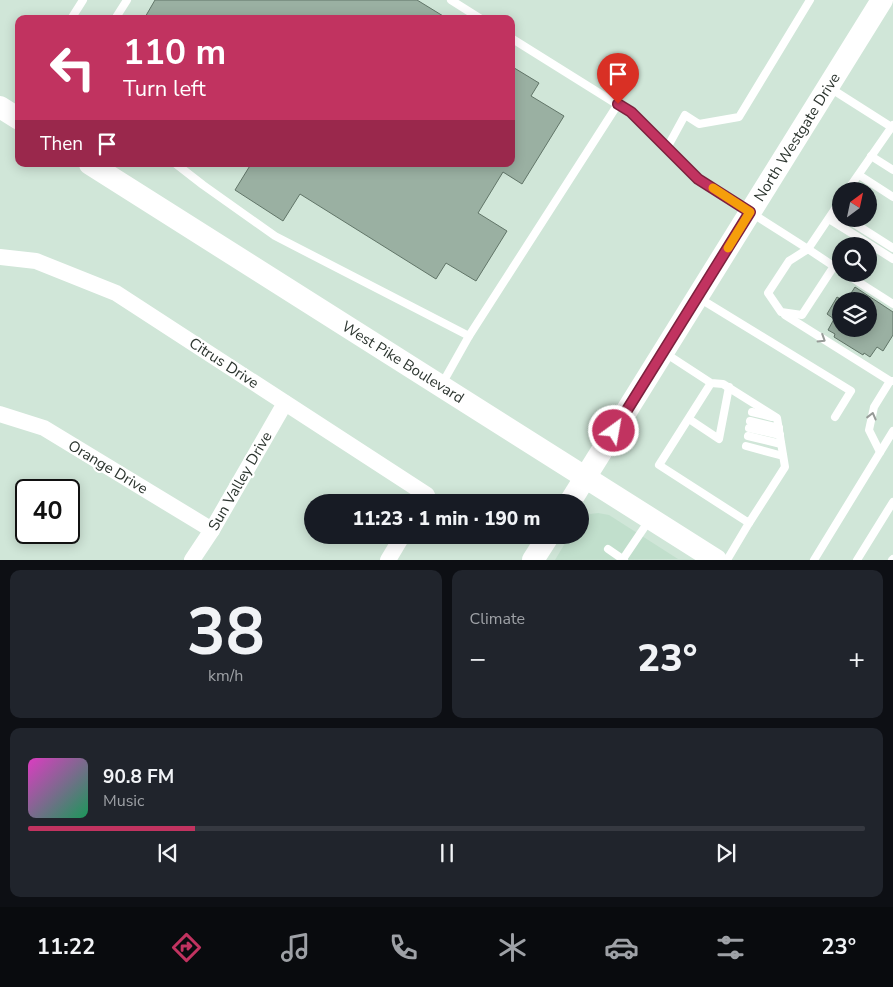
<!DOCTYPE html>
<meta charset="utf-8">
<style>
body{margin:0;font-family:"Nunito Sans",sans-serif;background:#20242c;color:#f1f3f6;height:100vh;display:flex;flex-direction:column;font-size:19px;white-space:nowrap}
*{box-sizing:border-box;margin:0}
p{font-size:16px;color:#9ea1a6}
.icon{flex:none;width:28px;height:28px;fill:none;stroke:currentColor;stroke-width:2;stroke-linecap:round;stroke-linejoin:round}
.map{position:relative;height:560px;overflow:hidden}
.drawer{display:flex;flex-direction:column;gap:10px;padding:10px;background:#0d0f14;flex:1}
.drawer>*{flex:none}
.top-card{position:absolute;left:15px;top:15px;width:500px;height:152px;border-radius:10px;box-shadow:0 2px 12px #0003;background:#c13360;color:#fff;overflow:hidden}
.needle{width:32px;rotate:33deg}
.fabs{position:absolute;left:832px;top:182px;display:grid;gap:10px}
.fabs a{display:grid;place-items:center;width:45px;height:45px;border-radius:50%;background:#171b24;box-shadow:0 2px 12px #0003;font-size:25px}
.speed{position:absolute;left:15px;top:479px;display:flex;gap:10px;font-size:25px;font-weight:700;text-align:center}
.speed>*{display:grid;place-content:center;width:65px;height:65px;border-radius:50%;background:#171b24;box-shadow:0 2px 12px #0003;line-height:1}
.speed .limit{border:2px solid #111;border-radius:8px;background:#fff;color:#111}
.pin{position:absolute;display:grid;place-items:center;width:42px;height:42px;color:#fff;margin:-51px -21px;border-radius:50% 50% 50% 0;rotate:-45deg;box-shadow:0 0 5px #0007}
.pin .icon{rotate:45deg}
.me{position:absolute;width:55px;margin:-28px;rotate:32deg;stroke-linejoin:round;filter:drop-shadow(0 0 4px #0008)}
.turn{display:flex;align-items:center;gap:18px;height:105px;padding:0 25px;font-size:22px}
.turn .icon{width:65px;height:65px;stroke-width:2.5}
.turn b{display:block;font-size:35px;line-height:42px}
.then{display:flex;align-items:center;height:48px;padding:0 25px;background:#0003;gap:10px;font-size:19px}
.big{font-size:38px;font-weight:800;line-height:1.1}
.drawer .tile{flex:1;display:flex;flex-direction:column;justify-content:center;gap:8px;min-width:0;padding:0 18px;border-radius:10px;background:#20242c}
.drawer .dial{align-items:center;gap:0}
.dial b{font-size:65px;line-height:1}
.song{display:flex;align-items:center;gap:15px}
.cover{width:60px;height:60px;border-radius:8px;background:linear-gradient(135deg,hsl(310 70% 55%),hsl(150 70% 35%))}
.played{height:5px;border-radius:2px;background:linear-gradient(90deg,#c13360 20%,#363941 20%)}
.keys{display:flex;justify-content:space-around;direction:ltr}
.heat{display:flex;justify-content:space-between;align-items:center;font-size:28px;direction:ltr}
.drawer .tiles{flex:1;display:grid;gap:10px;grid-template-columns:1fr 1fr}
.tile:last-child{grid-column:span 2}
.trip{position:absolute;left:304px;top:494px;width:285px;height:50px;border-radius:25px;background:#171b24;box-shadow:0 2px 12px #0003;font-weight:800;line-height:50px;text-align:center}
.dock{display:flex;height:80px;justify-content:space-around;align-items:center;background:#090b0e;color:#9ea1a6}
.dock .icon{width:35px;height:35px}
.dock .active{color:#c13360}
.dock b{font-size:22px;color:#f1f3f6}
.map>svg:first-child{display:block}
.built{fill:#c1dfcc}
.building{fill:#9ab0a2;stroke:#617568}
.lines{fill:none;stroke-linecap:round;stroke-linejoin:round}
.lane{stroke:#fff;stroke-width:8}
.street{stroke:#fff;stroke-width:16}
.secondary{stroke:#fff;stroke-width:22}
.oneway{stroke:#969a97}
.route-casing{stroke:#7d213e;stroke-width:12}
.route{stroke:#c13360;stroke-width:9}
.slow{stroke:#f59e0b;stroke-width:9}
.labels{text-anchor:middle;dominant-baseline:central;stroke-width:4.5;stroke-linejoin:round;paint-order:stroke}
.street-label{font-size:15px;fill:#2c352f;stroke:#fff}
</style>
<div class="map">
<svg width="893" height="560" viewBox="0 0 893 560">
<rect width="100%" height="100%" fill="#d0e6d8"/>
<path class="built" d="M 598,513 L 609,515 L 678,559 L 555,560 L 570,535 L 580,535 L 580,521 L 590,514 Z"/>
<g class="building">
<path d="M 155,0 L 417,0 L 448,19 L 144,19 Z"/>
<path d="M 511,66 L 539,83 L 531,96 L 564,116 L 522,184 L 503,172 L 478,213 L 507,231 L 476,281 L 446,263 L 436,279 L 300,194 L 283,221 L 235,190 L 251,164 L 511,164 Z"/>
<path d="M 855,287 L 893,312 L 893,335 L 883,351 L 877,347 L 870,357 L 864,353 L 863,355 L 834,337 L 835,334 L 828,330 L 834,319 L 827,314 L 837,297 L 844,301 L 841,301 L 841,329 L 869,329 L 869,301 L 846,301 Z"/>
</g>
<g class="lines">
<g class="lane">
<path d="M 451,0 L 481,19"/>
<path d="M 71,19 L 83,0"/>
<path d="M 115,19 L 127,0"/>
<path d="M 511,38 L 631,113 L 698,179 L 808,249 L 841,200"/>
<path d="M 830,88 L 893,128"/>
<path d="M 667,148 L 685,115 L 699,124 L 739,117 L 810,0"/>
<path d="M 871,156 L 893,170"/>
<path d="M 176,164 L 203,185 L 275,236 L 469,336 L 618,104"/>
<path d="M 859,175 L 893,197"/>
<path d="M 847,191 L 893,125"/>
<path d="M 829,219 L 893,259"/>
<path d="M 833,219 L 852,222 L 893,248"/>
<path d="M 834,266 L 802,315 L 781,312 L 768,293 L 789,261 L 808,249 L 841,271"/>
<path d="M 846,274 L 893,304"/>
<path d="M 699,298 L 851,391 L 835,417"/>
<path d="M 785,315 L 890,381 L 893,381"/>
<path d="M 665,353 L 711,383 L 659,465 L 749,523 L 785,467 L 777,418 L 723,384 L 711,383"/>
<path d="M 442,384 L 469,336"/>
<path d="M 752,412 L 772,417"/>
<path d="M 689,419 L 719,439 L 729,387"/>
<path d="M 750,421 L 779,428"/>
<path d="M 749,428 L 780,435"/>
<path d="M 748,436 L 781,444"/>
<path d="M 746,446 L 783,456"/>
<path d="M 880,452 L 869,430 L 874,407 L 890,381"/>
<path d="M 608,549 L 624,560"/>
<path d="M 623,559 L 650,519"/>
<path d="M 727,560 L 749,523"/>
<path d="M 814,560 L 893,431"/>
<path d="M 857,560 L 893,502"/>
<path d="M 892,560 L 893,559"/>
</g>
<g class="street">
<path d="M 0,257 L 36,261 L 116,293 L 427,495 L 422,502"/>
<path d="M 0,414 L 44,428 L 212,530"/>
<path d="M 192,560 L 212,530 L 285,403"/>
<path d="M 388,560 L 403,535"/>
</g>
<g class="secondary">
<path d="M 0,107 L 19,119"/>
<path d="M 90,164 L 716,560"/>
<path d="M 570,502 L 882,0"/>
<path d="M 533,560 L 549,535"/>
</g>
</g>
<defs><path id="oneway-chevron" d="M-2-3.5L2.5 0L-2 3.5" fill="none" stroke-width="1.6" stroke-linecap="round" stroke-linejoin="round" transform="scale(1.25)"/></defs>
<g class="oneway">
<use href="#oneway-chevron" transform="translate(822 339) rotate(32)"/>
<use href="#oneway-chevron" transform="translate(872 416) rotate(-76)"/>
</g>
<g class="lines">
<defs>
<path id="route" d="M 614,431 L 750,212 L 698,179 L 631,112 L 618,104"/>
</defs>
<use href="#route" class="route-casing"/>
<use href="#route" class="route"/>
<path class="slow" d="M 713,188 L 750,212 L 728,248"/>
</g>
<g class="labels">
<g class="street-label">
<text transform="translate(797 137) rotate(-58)">North Westgate Drive</text>
<text transform="translate(403 362) rotate(32)">West Pike Boulevard</text>
<text transform="translate(224 363) rotate(33)">Citrus Drive</text>
<text transform="translate(108 467) rotate(31)">Orange Drive</text>
<text transform="translate(240 481) rotate(-60)">Sun Valley Drive</text>
</g>
</g>
</svg>
<div class="fabs">
<a><svg class="needle" viewBox="-14 -14 28 28"><path d="M0-13l5 13h-10z" fill="#e53935"/><path d="M0 13l5-13h-10z" fill="#9ea1a6"/></svg></a>
<a><svg class="icon" aria-label="search" viewBox="0 0 24 24"><circle cx="10" cy="10" r="6"/><path d="M15 15l6 6"/></svg></a>
<a><svg class="icon" aria-label="layers" viewBox="0 0 24 24"><path d="M12 4l9 5-9 5-9-5zM3 14l9 5 9-5"/></svg></a>
</div>
<div class="speed"><div class="limit">40</div></div>
<div class="pin" style="left:618px;top:104px;background:#d93025"><svg class="icon" aria-label="arrive" viewBox="0 0 24 24"><path d="M6 21V4h12l-3 4 3 4H6"/></svg></div>
<svg class="me" style="left:614px;top:431px" viewBox="-20 -20 40 40"><circle r="17" fill="#c13360" stroke="#fff" stroke-width="3"/><path d="M0-11L8 9 0 5-8 9z" fill="#fff"/></svg>
<div class="trip">11:23 · 1 min · 190 m</div>
<div class="top-card">
<div class="turn"><svg class="icon" aria-label="left" viewBox="0 0 24 24"><path d="M17 20v-9H6M10 6l-5 5 5 5"/></svg><div><b>110 m</b>Turn left</div></div>
<div class="then">Then<svg class="icon" aria-label="arrive" viewBox="0 0 24 24"><path d="M6 21V4h12l-3 4 3 4H6"/></svg></div>
</div>
</div>
<section class="drawer">
<div class="tiles">
<div class="tile dial"><b>38</b><p>km/h</p></div>
<div class="tile"><p>Climate</p>
<div class="heat"><a>−</a><b class="big">23°</b><a>+</a></div>
</div>
<div class="tile">
<div class="song"><i class="cover"></i><div><b>90.8 FM</b><p>Music</p></div></div>
<div class="played"></div>
<div class="keys"><svg class="icon" aria-label="previous" viewBox="0 0 24 24"><path d="M18 5L8 12l10 7zM5 5v14"/></svg><svg class="icon" aria-label="pause" viewBox="0 0 24 24"><path d="M8 5v14M16 5v14"/></svg><svg class="icon" aria-label="next" viewBox="0 0 24 24"><path d="M6 5l10 7-10 7zM19 5v14"/></svg></div>
</div>
</div>
</section>
<nav class="dock">
<b>11:22</b>
<svg class="icon active" aria-label="directions" viewBox="0 0 24 24"><path d="M12 3l9 9-9 9-9-9zM9 14v-3h6M13 9l2 2-2 2"/></svg>
<svg class="icon" aria-label="music" viewBox="0 0 24 24"><path d="M9 18V5l10-2v13"/><circle cx="6" cy="18" r="3"/><circle cx="16" cy="16" r="3"/></svg>
<svg class="icon" aria-label="phone" viewBox="0 0 24 24"><path d="M5 4h4l2 5-3 2q2 4 5 5l2-3 5 2v4C11 20 4 13 5 4z"/></svg>
<svg class="icon" aria-label="climate" viewBox="0 0 24 24"><path d="M12 3v18M4 7l16 10M4 17L20 7"/></svg>
<svg class="icon" aria-label="car" viewBox="0 0 24 24"><path d="M5 17H2v-5l4-1 3-4h7l3 4 3 1v5h-3M9 17h6M6 11h13"/><circle cx="7" cy="17" r="2"/><circle cx="17" cy="17" r="2"/></svg>
<svg class="icon" aria-label="filters" viewBox="0 0 24 24"><path d="M4 7h16M4 17h16"/><circle cx="9" cy="7" r="2"/><circle cx="15" cy="17" r="2"/></svg>
<b>23°</b>
</nav>
